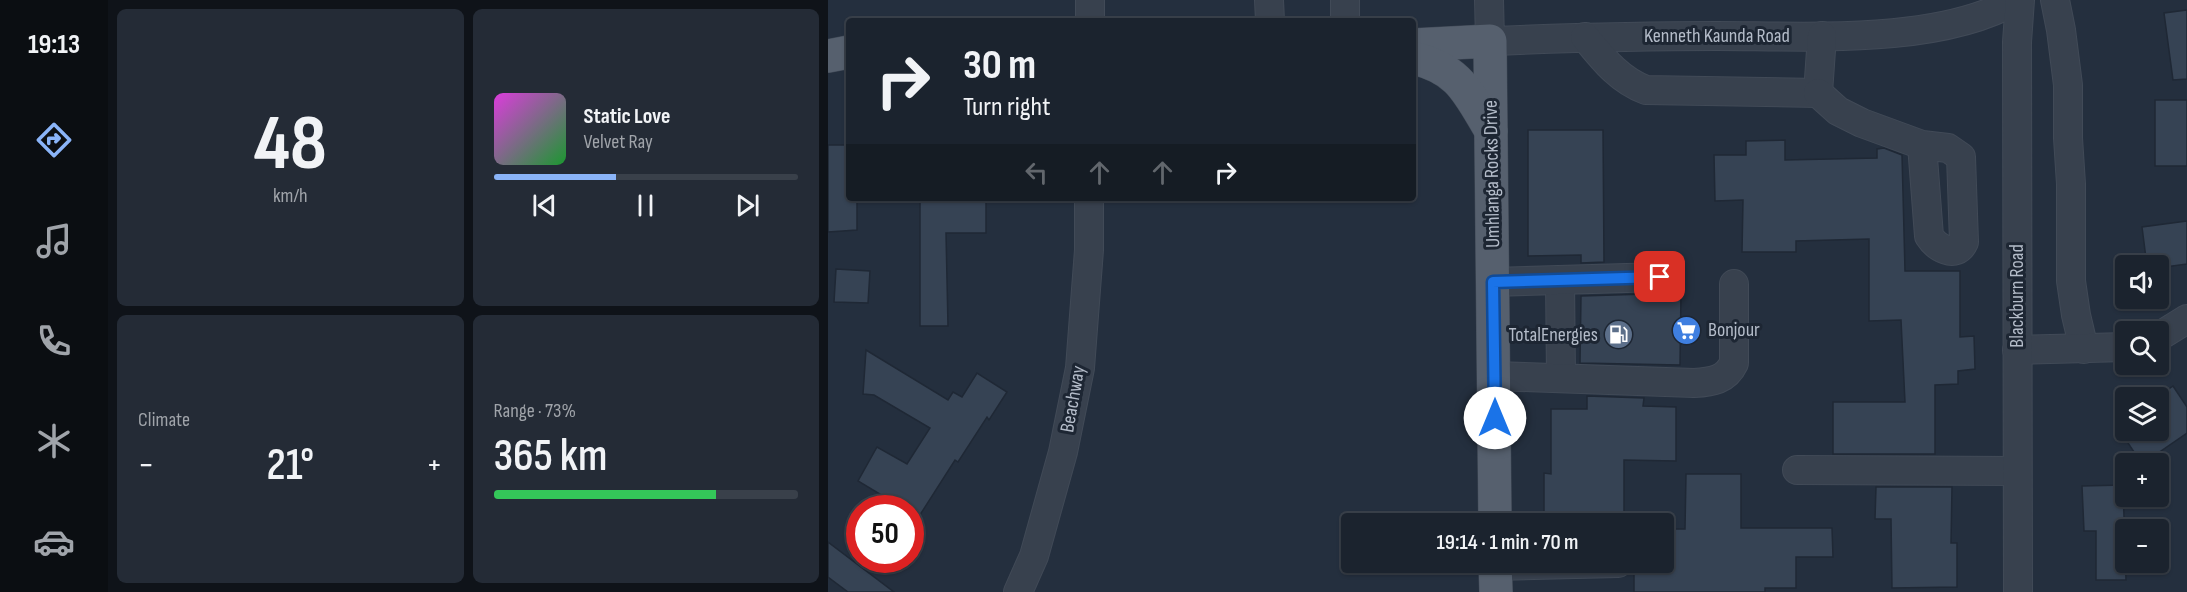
<!DOCTYPE html>
<meta charset="utf-8">
<style>
body{margin:0;font-family:"Sofia Sans Condensed",sans-serif;background:#242b36;color:#f1f3f6;height:100vh;display:flex;flex-direction:column;font-size:22px;white-space:nowrap}
*{box-sizing:border-box;margin:0}
p{font-size:20px;color:#a0a4aa}
.icon{flex:none;width:33px;height:33px;fill:none;stroke:currentColor;stroke-width:2;stroke-linecap:round;stroke-linejoin:round}
.map{position:relative;flex:1;overflow:hidden}
.panel{display:flex;flex-direction:column;gap:9px;padding:9px;background:#0f1319;width:720px}
.panel>*{flex:none}
.guide{position:absolute;left:18px;top:18px;width:570px;height:183px;border-radius:6px;box-shadow:0 2px 4px #0004,0 0 0 2px #39404a;background:#1b232e;color:#f1f3f6;overflow:hidden}
.tools{position:absolute;left:1287px;top:255px;display:grid;gap:12px}
.tools a{display:grid;place-items:center;width:54px;height:54px;border-radius:6px;background:#1b232e;box-shadow:0 2px 4px #0004,0 0 0 2px #39404a;font-size:30px}
.speed{position:absolute;left:18px;top:495px;display:flex;gap:12px;font-size:30px;font-weight:700;text-align:center}
.speed>*{display:grid;place-content:center;width:78px;height:78px;border-radius:50%;background:#1b232e;box-shadow:0 2px 4px #0004,0 0 0 2px #39404a;line-height:1}
.speed .limit{border:9px solid #d22;background:#fff;color:#111}
.pin{position:absolute;display:grid;place-items:center;width:51px;height:51px;color:#fff;margin:-26px;border-radius:12px;box-shadow:0 3px 9px #0006}
.me{position:absolute;width:66px;margin:-33px;rotate:0deg;stroke-linejoin:round;filter:drop-shadow(0 0 4px #0008)}
.turn{display:flex;align-items:center;gap:21px;height:126px;padding:0 18px;font-size:27px}
.turn .icon{width:78px;height:78px;stroke-width:2.5}
.turn b{display:block;font-size:42px;line-height:51px}
.lanes{display:flex;align-items:center;height:57px;padding:0 18px;background:#0003;justify-content:center;gap:30px;direction:ltr}
.lanes .off{opacity:.35}
.big{font-size:45px;font-weight:600;line-height:1.1}
.panel .widget{flex:1;display:flex;flex-direction:column;justify-content:center;gap:9px;min-width:0;padding:0 21px;border-radius:9px;background:#242b36}
.panel .dial{align-items:center;gap:0}
.dial b{font-size:78px;line-height:1}
.song{display:flex;align-items:center;gap:18px}
.cover{width:72px;height:72px;border-radius:9px;background:linear-gradient(135deg,hsl(300 70% 55%),hsl(130 70% 35%))}
.played{height:6px;border-radius:3px;background:linear-gradient(90deg,#8ab4f8 40%,#39404a 40%)}
.keys{display:flex;justify-content:space-around;direction:ltr}
.heat{display:flex;justify-content:space-between;align-items:center;font-size:33px;direction:ltr}
.charge{height:9px;border-radius:4px;background:linear-gradient(90deg,#34c759 73%,#39404a 0)}
.panel .tiles{flex:1;display:grid;gap:9px;grid-template-columns:repeat(2,1fr)}
.trip{position:absolute;left:513px;top:513px;width:333px;height:60px;border-radius:6px;background:#1b232e;box-shadow:0 2px 4px #0004,0 0 0 2px #39404a;font-weight:600;line-height:60px;text-align:center}
main{display:flex;flex:1;min-height:0}
.menu{display:flex;flex-direction:column;width:108px;justify-content:space-around;align-items:center;background:#0b0e12;color:#a0a4aa}
.menu .icon{width:42px;height:42px}
.menu .active{color:#8ab4f8}
.menu b{font-size:27px;color:#f1f3f6}
.map>svg:first-child{display:block}
.building{fill:#364354;stroke:#1f2835;stroke-width:1.5}
.lines{fill:none;stroke-linecap:round;stroke-linejoin:round}
.minor-casing{stroke:#414a57;stroke-width:30}
.major-casing{stroke:#414a57;stroke-width:34}
.minor{stroke:#38414e;stroke-width:28}
.major{stroke:#56606e;stroke-width:33}
.route-casing{stroke:#114b97;stroke-width:15}
.route{stroke:#1a73e8;stroke-width:10}
.labels{text-anchor:middle;dominant-baseline:central;stroke-width:6;stroke-linejoin:round;paint-order:stroke}
.street-label{font-size:20px;fill:#b4bcc9;stroke:#1d2633}
.poi-label{font-size:20px;fill:#b4bcc9;stroke:#1d2633;text-anchor:start}
</style>
<main>
<nav class="menu">
<b>19:13</b>
<svg class="icon active" aria-label="directions" viewBox="0 0 24 24"><path d="M12 3l9 9-9 9-9-9zM9 14v-3h6M13 9l2 2-2 2"/></svg>
<svg class="icon" aria-label="music" viewBox="0 0 24 24"><path d="M9 18V5l10-2v13"/><circle cx="6" cy="18" r="3"/><circle cx="16" cy="16" r="3"/></svg>
<svg class="icon" aria-label="phone" viewBox="0 0 24 24"><path d="M5 4h4l2 5-3 2q2 4 5 5l2-3 5 2v4C11 20 4 13 5 4z"/></svg>
<svg class="icon" aria-label="climate" viewBox="0 0 24 24"><path d="M12 3v18M4 7l16 10M4 17L20 7"/></svg>
<svg class="icon" aria-label="car" viewBox="0 0 24 24"><path d="M5 17H2v-5l4-1 3-4h7l3 4 3 1v5h-3M9 17h6M6 11h13"/><circle cx="7" cy="17" r="2"/><circle cx="17" cy="17" r="2"/></svg>
</nav>
<section class="panel">
<div class="tiles">
<div class="widget dial"><b>48</b><p>km/h</p></div>
<div class="widget">
<div class="song"><i class="cover"></i><div><b>Static Love</b><p>Velvet Ray</p></div></div>
<div class="played"></div>
<div class="keys"><svg class="icon" aria-label="previous" viewBox="0 0 24 24"><path d="M18 5L8 12l10 7zM5 5v14"/></svg><svg class="icon" aria-label="pause" viewBox="0 0 24 24"><path d="M8 5v14M16 5v14"/></svg><svg class="icon" aria-label="next" viewBox="0 0 24 24"><path d="M6 5l10 7-10 7zM19 5v14"/></svg></div>
</div>
<div class="widget"><p>Climate</p>
<div class="heat"><a>−</a><b class="big">21°</b><a>+</a></div>
</div>
<div class="widget"><p>Range · 73%</p><b class="big">365 km</b><div class="charge"></div></div>
</div>
</section>
<div class="map">
<svg width="1359" height="592" viewBox="0 0 1359 592">
<rect width="100%" height="100%" fill="#242f3e"/>
<g class="building">
<path d="M 1359,10 L 1359,79 L 1345,80 L 1336,13 Z"/>
<rect x="1327" y="100" width="32" height="66"/>
<path d="M 700,130 L 775,130 L 776,262 L 753,263 L 753,255 L 700,256 Z"/>
<path d="M 957,140 L 957,160 L 1049,158 L 1049,149 L 1056,148 L 1074,155 L 1077,271 L 1132,271 L 1132,337 L 1146,336 L 1147,369 L 1130,371 L 1130,384 L 1107,385 L 1107,454 L 1005,454 L 1005,402 L 1077,402 L 1073,320 L 1041,321 L 1041,239 L 968,241 L 968,252 L 914,252 L 915,200 L 887,201 L 886,155 L 918,155 L 918,141 Z"/>
<path d="M 0,145 L 21,145 L 21,198 L 29,198 L 29,230 L 0,232 Z"/>
<path d="M 92,198 L 158,198 L 158,233 L 118,233 L 120,326 L 92,326 Z"/>
<path d="M 1359,221 L 1359,264 L 1330,268 L 1330,266 L 1319,266 L 1314,227 Z"/>
<path d="M 8,269 L 42,271 L 40,303 L 6,302 Z"/>
<path d="M 853,293 L 852,365 L 752,363 L 753,296 Z"/>
<path d="M 38,350 L 120,400 L 125,392 L 134,397 L 149,373 L 179,392 L 161,420 L 159,417 L 130,462 L 127,460 L 90,518 L 82,513 L 82,508 L 75,508 L 30,481 L 49,447 L 79,464 L 102,428 L 46,395 L 35,394 Z"/>
<path d="M 1345,386 L 1359,407 L 1359,433 L 1314,464 L 1288,425 L 1298,418 L 1298,430 L 1330,430 L 1330,398 L 1328,398 Z"/>
<path d="M 759,396 L 816,398 L 815,406 L 848,407 L 848,461 L 796,460 L 796,512 L 716,512 L 716,473 L 723,474 L 723,409 L 759,409 Z"/>
<path d="M 858,474 L 913,474 L 913,528 L 1004,528 L 1005,557 L 968,557 L 968,588 L 937,588 L 937,592 L 806,592 L 806,562 L 836,562 L 836,529 L 857,529 Z"/>
<path d="M 1295,485 L 1298,580 L 1268,580 L 1268,531 L 1256,531 L 1254,486 Z"/>
<path d="M 1048,487 L 1124,487 L 1123,543 L 1129,543 L 1129,587 L 1064,588 L 1063,519 L 1047,519 Z"/>
<path d="M 0,542 L 66,592 L 20,592 L 0,577 Z"/>
</g>
<g class="lines">
<defs>
<g id="minor">
<path d="M 262,0 L 262,21"/>
<path d="M 441,0 L 442,21"/>
<path d="M 661,0 L 662,41 C 738,38 813,36 889,36 C 978,36 1111,45 1188,0"/>
<path d="M 1227,0 L 1233,30 L 1240,85 L 1240,138 L 1243,184 L 1243,281 L 1248,315 L 1256,349"/>
<path d="M 517,21 L 517,0"/>
<path d="M 757,37 C 775,59 791,80 818,90 L 990,93 L 994,36"/>
<path d="M 990,93 L 1010,111 L 1034,123 L 1094,145 L 1120,148 L 1133,157 L 1136,242 C 1128,260 1108,247 1101,236 L 1094,145"/>
<path d="M 732,280 L 733,377"/>
<path d="M 665,282 L 833,277"/>
<path d="M 1330,337 L 1359,319"/>
<path d="M 1189,350 L 1298,347"/>
<path d="M 666,376 L 866,383 C 884,382 898,380 906,363 L 906,284"/>
<path d="M 969,470 L 1189,471"/>
<path d="M 667,566 L 790,563"/>
<path d="M 190,592 L 206,556 L 235,452 L 252,368 L 261,250 L 261,198"/>
<path d="M 1190,592 L 1189,42 L 1192,0"/>
</g>
<g id="major">
<path d="M 585,45 L 662,41 L 667,524"/>
<path d="M 0,56 L 21,52"/>
<path d="M 585,58 C 632,69 640,93 663,131"/>
<path d="M 667,562 L 668,592"/>
</g>
</defs>
<use href="#minor" class="minor-casing"/>
<use href="#major" class="major-casing"/>
<use href="#minor" class="minor"/>
<use href="#major" class="major"/>
</g>
<g class="lines">
<defs>
<path id="route" d="M 667,418 L 665,282 L 832,277"/>
</defs>
<use href="#route" class="route-casing"/>
<use href="#route" class="route"/>
</g>
<defs>
<symbol id="supermarket-disc" viewBox="-11 -11 22 22"><circle r="9.5" fill="#3f7fe0" stroke="#1d2633"/><path d="M-6-5.5h2.5l.6 2H6L4.5 2H-2.5L-4.4-4H-6ZM-1.5 3.2a1.3 1.3 0 1 0 .1 0ZM3 3.2a1.3 1.3 0 1 0 .1 0Z" fill="#fff"/></symbol>
<symbol id="fuel-disc" viewBox="-11 -11 22 22"><circle r="9.5" fill="#5c6f8a" stroke="#1d2633"/><path d="M-5.5-6h7V0h2V4h1.3V-2.5L3-4.5l.8-.8L6-3V5H2.5V1h-1V6h-7ZM-4.2-4.7v3.2H.2V-4.7Z" fill="#fff"/></symbol>
</defs>
<g fill-rule="evenodd">
<use href="#supermarket-disc" x="842" y="314" width="33" height="33"/>
<use href="#fuel-disc" x="774" y="318" width="33" height="33"/>
</g>
<g class="labels">
<g class="street-label">
<text x="889" y="36">Kenneth Kaunda Road</text>
<text transform="translate(664 174) rotate(-91)">Umhlanga Rocks Drive</text>
<text transform="translate(1189 296) rotate(-90)">Blackburn Road</text>
<text transform="translate(245 399) rotate(-80)">Beachway</text>
</g>
<g class="poi-label">
<text x="880" y="330">Bonjour</text>
<text x="770" y="335" text-anchor="end">TotalEnergies</text>
</g>
</g>
</svg>
<div class="tools">
<a><svg class="icon" aria-label="sound" viewBox="0 0 24 24"><path d="M4 9h4l5-4v14l-5-4H4zM17 9q2 3 0 6"/></svg></a>
<a><svg class="icon" aria-label="search" viewBox="0 0 24 24"><circle cx="10" cy="10" r="6"/><path d="M15 15l6 6"/></svg></a>
<a><svg class="icon" aria-label="layers" viewBox="0 0 24 24"><path d="M12 4l9 5-9 5-9-5zM3 14l9 5 9-5"/></svg></a>
<a>+</a>
<a>−</a>
</div>
<div class="speed"><div class="limit">50</div></div>
<div class="pin" style="left:832px;top:277px;background:#d93025"><svg class="icon" aria-label="arrive" viewBox="0 0 24 24"><path d="M6 21V4h12l-3 4 3 4H6"/></svg></div>
<svg class="me" style="left:667px;top:418px" viewBox="-20 -20 40 40"><circle r="19" fill="#fff"/><path d="M0-13L10 11 0 6-10 11z" fill="#1a73e8"/></svg>
<div class="trip">19:14 · 1 min · 70 m</div>
<div class="guide">
<div class="turn"><svg class="icon" aria-label="right" viewBox="0 0 24 24"><path d="M7 20v-9h11M14 6l5 5-5 5"/></svg><div><b>30 m</b>Turn right</div></div>
<div class="lanes"><svg class="icon off" aria-label="left" viewBox="0 0 24 24"><path d="M17 20v-9H6M10 6l-5 5 5 5"/></svg><svg class="icon off" aria-label="ahead" viewBox="0 0 24 24"><path d="M12 20V5M6 11l6-6 6 6"/></svg><svg class="icon off" aria-label="ahead" viewBox="0 0 24 24"><path d="M12 20V5M6 11l6-6 6 6"/></svg><svg class="icon" aria-label="right" viewBox="0 0 24 24"><path d="M7 20v-9h11M14 6l5 5-5 5"/></svg></div>
</div>
</div>
</main>
